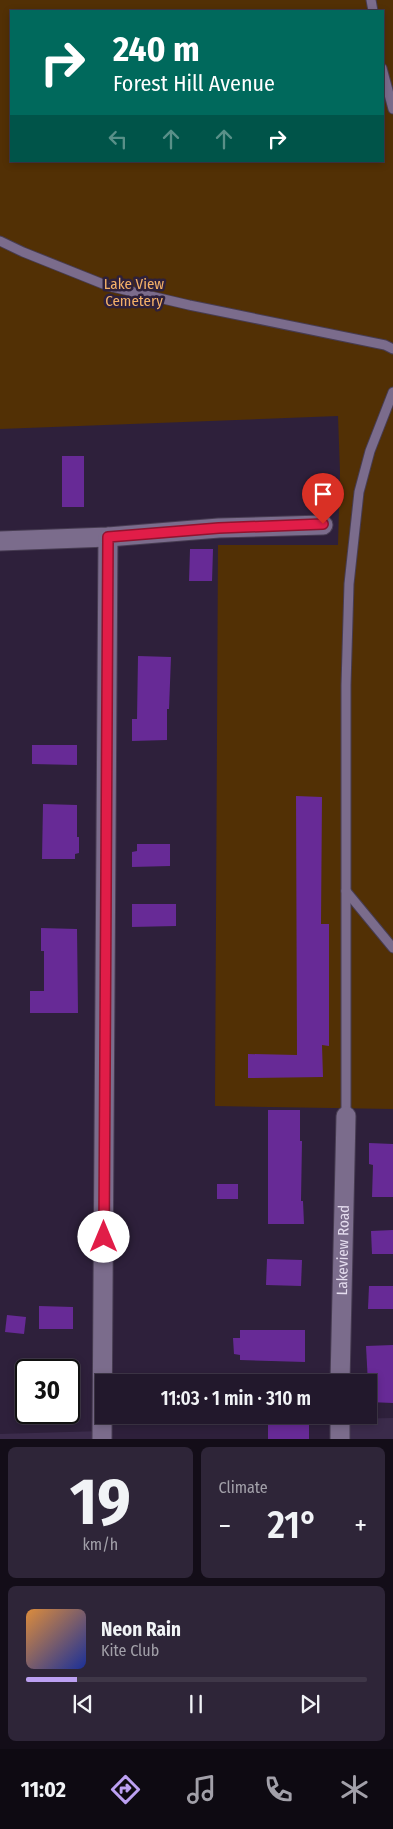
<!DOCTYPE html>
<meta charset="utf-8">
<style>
body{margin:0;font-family:"Fira Sans Condensed",sans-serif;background:#2e2538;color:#f1f3f6;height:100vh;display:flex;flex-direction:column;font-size:19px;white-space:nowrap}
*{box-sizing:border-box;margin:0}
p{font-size:16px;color:#a2a0a9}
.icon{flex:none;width:28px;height:28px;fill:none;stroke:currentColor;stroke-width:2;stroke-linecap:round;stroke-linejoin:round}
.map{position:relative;height:1439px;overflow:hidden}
.sheet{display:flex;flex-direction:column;gap:8px;padding:8px;background:#130d18;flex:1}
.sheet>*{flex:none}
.guide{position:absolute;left:10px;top:10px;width:374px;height:152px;border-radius:0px;box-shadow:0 2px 8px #0003,0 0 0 1px #3f3748;background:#00695c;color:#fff;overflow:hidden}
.speed{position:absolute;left:15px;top:1359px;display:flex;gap:10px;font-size:25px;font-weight:700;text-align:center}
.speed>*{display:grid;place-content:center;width:65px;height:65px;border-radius:50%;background:#22182c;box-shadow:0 2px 8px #0003,0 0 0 1px #3f3748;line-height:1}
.speed .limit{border:2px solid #111;border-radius:8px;background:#fff;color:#111}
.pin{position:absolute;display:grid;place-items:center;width:42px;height:42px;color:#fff;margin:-51px -21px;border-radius:50% 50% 50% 0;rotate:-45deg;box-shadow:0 0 5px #0007}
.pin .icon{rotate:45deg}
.me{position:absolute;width:55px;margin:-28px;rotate:0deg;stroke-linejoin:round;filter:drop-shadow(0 0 4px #0008)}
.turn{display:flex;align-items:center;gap:18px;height:105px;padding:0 20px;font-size:22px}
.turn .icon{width:65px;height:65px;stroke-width:2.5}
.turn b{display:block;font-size:35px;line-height:42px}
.lanes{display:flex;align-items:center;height:48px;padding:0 20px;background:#0003;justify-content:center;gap:25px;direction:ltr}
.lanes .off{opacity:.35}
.big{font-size:38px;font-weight:600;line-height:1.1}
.sheet .tile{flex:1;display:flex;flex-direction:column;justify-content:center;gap:8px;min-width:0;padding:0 18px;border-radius:8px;background:#2e2538}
.sheet .dial{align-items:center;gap:0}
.dial b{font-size:65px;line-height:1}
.song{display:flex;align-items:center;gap:15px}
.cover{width:60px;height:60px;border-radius:8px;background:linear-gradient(135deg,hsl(30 70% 55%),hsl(230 70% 35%))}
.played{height:5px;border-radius:2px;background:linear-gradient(90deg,#bca0f2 15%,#3f3748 15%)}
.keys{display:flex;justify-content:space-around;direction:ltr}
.heat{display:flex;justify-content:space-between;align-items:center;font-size:28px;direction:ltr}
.sheet .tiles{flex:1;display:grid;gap:8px;grid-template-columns:1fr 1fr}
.tile:last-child{grid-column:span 2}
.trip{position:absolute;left:95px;top:1374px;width:282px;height:50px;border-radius:0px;background:#22182c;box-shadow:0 2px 8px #0003,0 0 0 1px #3f3748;font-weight:600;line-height:50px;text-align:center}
.tab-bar{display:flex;height:80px;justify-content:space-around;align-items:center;background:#0e0a12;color:#a2a0a9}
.tab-bar .icon{width:35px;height:35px}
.tab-bar .on{color:#bca0f2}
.tab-bar b{font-size:22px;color:#f1f3f6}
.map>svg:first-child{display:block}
.built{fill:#3b2b4b}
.green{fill:#523005;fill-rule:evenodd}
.building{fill:#672a96}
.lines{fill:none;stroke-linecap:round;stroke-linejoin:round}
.lane-casing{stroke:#473c52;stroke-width:11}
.street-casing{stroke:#473c52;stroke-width:21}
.lane{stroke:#7b6c8c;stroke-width:9}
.street{stroke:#7b6c8c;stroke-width:19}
.route-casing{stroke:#92132f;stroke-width:12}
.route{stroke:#e11d48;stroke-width:9}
.labels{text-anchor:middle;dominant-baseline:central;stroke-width:5;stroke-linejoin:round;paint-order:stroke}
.park-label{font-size:15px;fill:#f4b068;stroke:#2e203b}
.street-label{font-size:15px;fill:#e4dcee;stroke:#2e203b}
</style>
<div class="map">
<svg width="393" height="1439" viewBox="0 0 393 1439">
<rect width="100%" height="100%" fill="#2e203b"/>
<g class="built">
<path d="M 393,1418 L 393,1439 L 340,1439 L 340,1419 Z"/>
<path d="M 102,1431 L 102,1439 L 0,1439 L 0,1434 Z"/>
</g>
<path class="green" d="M 0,0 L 393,0 L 393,1109 L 215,1106 L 218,545 L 338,545 L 340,472 L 338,416 L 0,429 ZM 11,11 L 382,11 L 382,161 L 11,161 Z"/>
<g class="building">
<rect x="62" y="456" width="22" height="51"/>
<path d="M 190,549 L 213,549 L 212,581 L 189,581 Z"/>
<path d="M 138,656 L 171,657 L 169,709 L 167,709 L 167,740 L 132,741 L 132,719 L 137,719 Z"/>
<path d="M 32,745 L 77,745 L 77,765 L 32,764 Z"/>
<path d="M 296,796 L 322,797 L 321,924 L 329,924 L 329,1046 L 322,1045 L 323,1077 L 248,1078 L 248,1054 L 297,1055 Z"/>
<path d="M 43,804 L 77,805 L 77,837 L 79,837 L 79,853 L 75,854 L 75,859 L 42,859 Z"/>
<path d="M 137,844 L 170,844 L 170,866 L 132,867 L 132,852 L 137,851 Z"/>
<path d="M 132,904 L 176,904 L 176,926 L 132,927 Z"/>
<path d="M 41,928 L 77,929 L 78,1013 L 30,1013 L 30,991 L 44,991 L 44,951 L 41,951 Z"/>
<path d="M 268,1110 L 300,1110 L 300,1141 L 302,1141 L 301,1201 L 303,1201 L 304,1224 L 268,1224 Z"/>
<path d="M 369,1143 L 393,1144 L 393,1197 L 372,1197 L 373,1165 L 369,1164 Z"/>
<rect x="217" y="1184" width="21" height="15"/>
<path d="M 393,1230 L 393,1254 L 372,1254 L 371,1231 Z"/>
<path d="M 267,1259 L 302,1260 L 301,1286 L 266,1285 Z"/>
<path d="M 369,1286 L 393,1286 L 393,1309 L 368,1309 Z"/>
<path d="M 39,1306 L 73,1307 L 73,1329 L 39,1329 Z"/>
<path d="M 7,1315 L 26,1317 L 24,1334 L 5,1332 Z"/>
<path d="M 240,1330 L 305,1330 L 305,1362 L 240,1360 L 240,1355 L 234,1354 L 233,1338 L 240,1338 Z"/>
<path d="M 393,1345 L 393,1403 L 369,1402 L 366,1346 Z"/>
<rect x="268" y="1415" width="41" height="24"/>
</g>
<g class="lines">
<defs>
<g id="lane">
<path d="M 371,0 L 373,11"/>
<path d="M 382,68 L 393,109"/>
<path d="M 0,241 L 23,252 L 108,286 L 189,305 L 385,345 L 393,349"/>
<path d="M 346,891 L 393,948"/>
<path d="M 346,1116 L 346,685 L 349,584 L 359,492 L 370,451 L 393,392"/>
</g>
<g id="street">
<path d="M 0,541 L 108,537 L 219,528 L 323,525"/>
<path id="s1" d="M 340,1382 L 346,1116"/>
<path d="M 102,1439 L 108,537"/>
<path d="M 340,1439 L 340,1415"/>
</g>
</defs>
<use href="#lane" class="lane-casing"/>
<use href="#street" class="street-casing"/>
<use href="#lane" class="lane"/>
<use href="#street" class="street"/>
</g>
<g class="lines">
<defs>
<path id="route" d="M 104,1237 L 108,537 L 219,528 L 323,524"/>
</defs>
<use href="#route" class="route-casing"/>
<use href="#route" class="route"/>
</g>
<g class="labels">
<g class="park-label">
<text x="134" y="284">Lake View<tspan x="134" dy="17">Cemetery</tspan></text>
</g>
<g class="street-label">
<text stroke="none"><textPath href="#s1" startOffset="132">Lakeview Road</textPath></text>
</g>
</g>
</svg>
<div class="speed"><div class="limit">30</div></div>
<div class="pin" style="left:323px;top:524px;background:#d93025"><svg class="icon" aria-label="arrive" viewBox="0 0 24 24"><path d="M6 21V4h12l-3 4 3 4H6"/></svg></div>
<svg class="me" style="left:104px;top:1237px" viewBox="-20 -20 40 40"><circle r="19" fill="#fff"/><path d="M0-13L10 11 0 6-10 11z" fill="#e11d48"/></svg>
<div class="trip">11:03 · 1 min · 310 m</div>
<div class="guide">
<div class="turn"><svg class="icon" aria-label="right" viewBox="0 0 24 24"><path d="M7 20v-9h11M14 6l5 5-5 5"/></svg><div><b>240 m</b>Forest Hill Avenue</div></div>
<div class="lanes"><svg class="icon off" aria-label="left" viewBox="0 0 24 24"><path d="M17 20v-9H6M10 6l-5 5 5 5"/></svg><svg class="icon off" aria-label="ahead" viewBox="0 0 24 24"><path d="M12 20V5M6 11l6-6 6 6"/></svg><svg class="icon off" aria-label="ahead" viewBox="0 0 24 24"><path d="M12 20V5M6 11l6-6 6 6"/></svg><svg class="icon" aria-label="right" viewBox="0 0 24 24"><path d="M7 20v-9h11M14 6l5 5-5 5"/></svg></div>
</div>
</div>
<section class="sheet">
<div class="tiles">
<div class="tile dial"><b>19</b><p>km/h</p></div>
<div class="tile"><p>Climate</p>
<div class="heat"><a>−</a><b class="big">21°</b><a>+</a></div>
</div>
<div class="tile">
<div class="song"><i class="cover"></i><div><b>Neon Rain</b><p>Kite Club</p></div></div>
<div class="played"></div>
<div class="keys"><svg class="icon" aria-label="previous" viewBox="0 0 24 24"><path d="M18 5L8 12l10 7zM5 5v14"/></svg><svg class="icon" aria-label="pause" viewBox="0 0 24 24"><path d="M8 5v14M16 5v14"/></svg><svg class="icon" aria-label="next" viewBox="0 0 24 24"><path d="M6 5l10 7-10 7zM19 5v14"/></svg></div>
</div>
</div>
</section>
<nav class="tab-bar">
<b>11:02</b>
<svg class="icon on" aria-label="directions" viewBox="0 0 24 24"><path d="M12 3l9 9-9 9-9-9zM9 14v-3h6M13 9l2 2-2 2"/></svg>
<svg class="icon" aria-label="music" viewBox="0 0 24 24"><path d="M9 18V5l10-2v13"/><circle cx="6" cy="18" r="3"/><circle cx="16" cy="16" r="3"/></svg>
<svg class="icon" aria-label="phone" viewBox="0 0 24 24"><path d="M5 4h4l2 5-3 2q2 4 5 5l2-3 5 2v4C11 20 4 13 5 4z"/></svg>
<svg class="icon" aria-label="climate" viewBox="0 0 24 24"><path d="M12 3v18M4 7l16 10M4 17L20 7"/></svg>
</nav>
